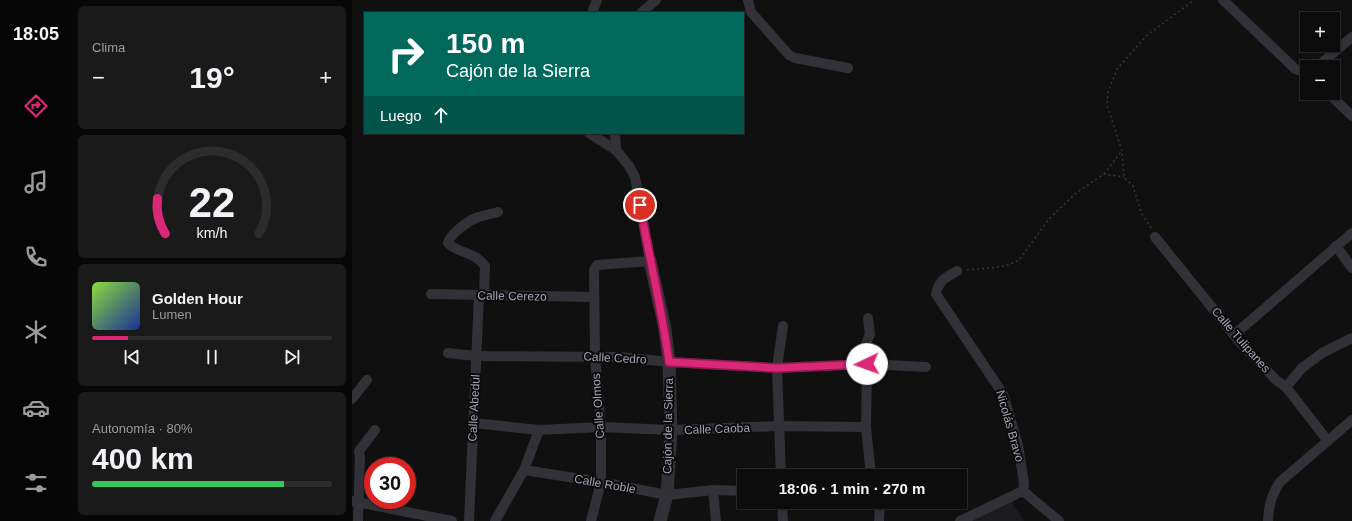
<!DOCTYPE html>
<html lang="es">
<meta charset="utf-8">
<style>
body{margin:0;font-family:Helvetica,sans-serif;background:#1a1a1b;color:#f1f3f6;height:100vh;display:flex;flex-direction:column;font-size:15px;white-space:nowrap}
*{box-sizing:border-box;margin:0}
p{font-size:13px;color:#9a9b9d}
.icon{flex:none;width:22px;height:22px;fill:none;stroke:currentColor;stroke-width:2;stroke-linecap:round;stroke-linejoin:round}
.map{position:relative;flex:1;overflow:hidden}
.panel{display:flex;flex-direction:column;gap:6px;padding:6px;background:#070707;width:280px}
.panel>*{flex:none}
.banner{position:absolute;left:12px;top:12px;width:380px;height:122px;border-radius:0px;box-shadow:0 1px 3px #0004,0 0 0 1px #2c2c2e;background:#00695c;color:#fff;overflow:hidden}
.controls{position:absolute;left:948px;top:12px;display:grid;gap:8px}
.controls a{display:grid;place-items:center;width:40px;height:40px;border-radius:0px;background:#0c0c0d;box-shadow:0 1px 3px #0004,0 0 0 1px #2c2c2e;font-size:20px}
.speed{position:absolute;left:12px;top:457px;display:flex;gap:8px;font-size:20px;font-weight:700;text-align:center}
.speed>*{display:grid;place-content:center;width:52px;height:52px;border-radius:50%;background:#0c0c0d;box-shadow:0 1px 3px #0004,0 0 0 1px #2c2c2e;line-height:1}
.speed .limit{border:6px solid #d22;background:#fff;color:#111}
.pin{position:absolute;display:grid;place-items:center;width:34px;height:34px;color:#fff;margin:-17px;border:2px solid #fff;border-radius:50%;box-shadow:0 1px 4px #0007}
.me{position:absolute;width:44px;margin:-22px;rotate:267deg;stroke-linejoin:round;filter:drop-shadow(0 0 3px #0008)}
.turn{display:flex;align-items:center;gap:14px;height:84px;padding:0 16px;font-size:18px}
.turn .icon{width:52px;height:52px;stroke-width:2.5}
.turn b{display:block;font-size:28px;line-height:34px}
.then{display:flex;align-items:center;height:38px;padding:0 16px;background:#0003;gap:8px;font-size:15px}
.big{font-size:30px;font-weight:800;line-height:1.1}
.panel .widget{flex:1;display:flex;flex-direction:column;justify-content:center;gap:6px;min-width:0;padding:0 14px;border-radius:6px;background:#1a1a1b}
.panel .dial{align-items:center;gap:0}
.dial svg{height:104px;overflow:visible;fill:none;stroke:#2c2c2e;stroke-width:7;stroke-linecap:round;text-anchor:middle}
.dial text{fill:#f1f3f6;stroke:none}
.song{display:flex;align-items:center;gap:12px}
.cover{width:48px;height:48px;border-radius:6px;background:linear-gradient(135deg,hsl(90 70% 55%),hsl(230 70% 35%))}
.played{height:4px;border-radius:2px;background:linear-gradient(90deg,#db2777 15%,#2c2c2e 15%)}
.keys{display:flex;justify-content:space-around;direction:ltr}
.heat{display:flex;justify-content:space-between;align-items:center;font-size:22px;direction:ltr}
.charge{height:6px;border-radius:3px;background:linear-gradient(90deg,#34c759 80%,#2c2c2e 0)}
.trip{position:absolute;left:385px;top:469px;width:230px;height:40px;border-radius:0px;background:#0c0c0d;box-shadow:0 1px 3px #0004,0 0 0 1px #2c2c2e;font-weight:800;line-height:40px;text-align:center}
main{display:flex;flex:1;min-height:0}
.tabs{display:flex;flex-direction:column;width:72px;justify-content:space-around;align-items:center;background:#050505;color:#9a9b9d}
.tabs .icon{width:28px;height:28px}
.tabs .active{color:#db2777}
.tabs b{font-size:18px;color:#f1f3f6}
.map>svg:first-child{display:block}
.built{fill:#1c1c1e}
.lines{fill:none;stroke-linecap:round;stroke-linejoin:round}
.path{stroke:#36383e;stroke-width:1.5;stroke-dasharray:2 3;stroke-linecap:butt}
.minor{stroke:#313137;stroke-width:10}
.tertiary{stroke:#313137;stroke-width:13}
.route-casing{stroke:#8e194d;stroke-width:10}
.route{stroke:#db2777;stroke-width:7}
.labels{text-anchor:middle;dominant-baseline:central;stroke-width:4;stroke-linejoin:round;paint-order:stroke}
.street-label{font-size:12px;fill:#a0a5b3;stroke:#0b0b0c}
</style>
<main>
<nav class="tabs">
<b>18:05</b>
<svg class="icon active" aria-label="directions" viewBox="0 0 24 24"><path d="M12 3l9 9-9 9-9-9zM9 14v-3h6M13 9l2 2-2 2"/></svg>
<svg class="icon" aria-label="music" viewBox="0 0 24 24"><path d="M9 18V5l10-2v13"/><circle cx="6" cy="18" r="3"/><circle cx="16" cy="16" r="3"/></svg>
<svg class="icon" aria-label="phone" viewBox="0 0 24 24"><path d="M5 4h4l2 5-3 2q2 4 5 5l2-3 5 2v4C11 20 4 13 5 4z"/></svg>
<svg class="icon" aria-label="climate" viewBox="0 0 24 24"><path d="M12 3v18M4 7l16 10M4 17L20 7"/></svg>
<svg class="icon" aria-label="car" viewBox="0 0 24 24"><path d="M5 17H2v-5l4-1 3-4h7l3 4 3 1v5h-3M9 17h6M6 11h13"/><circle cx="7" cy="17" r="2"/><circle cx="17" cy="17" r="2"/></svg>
<svg class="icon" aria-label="filters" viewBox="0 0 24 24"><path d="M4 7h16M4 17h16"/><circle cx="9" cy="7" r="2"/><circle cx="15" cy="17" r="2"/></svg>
</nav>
<section class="panel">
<div class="widget"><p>Clima</p>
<div class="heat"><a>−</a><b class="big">19°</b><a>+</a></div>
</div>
<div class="widget dial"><svg viewBox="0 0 100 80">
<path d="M14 69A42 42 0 1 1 86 69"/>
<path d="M14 69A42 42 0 0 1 8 42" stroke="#db2777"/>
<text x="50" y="56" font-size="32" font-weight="700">22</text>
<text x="50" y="72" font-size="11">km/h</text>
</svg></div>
<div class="widget">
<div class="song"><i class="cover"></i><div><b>Golden Hour</b><p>Lumen</p></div></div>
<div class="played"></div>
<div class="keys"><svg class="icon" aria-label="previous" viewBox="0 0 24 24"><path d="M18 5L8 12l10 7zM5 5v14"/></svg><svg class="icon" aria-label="pause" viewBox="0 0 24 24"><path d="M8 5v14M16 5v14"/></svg><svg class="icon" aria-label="next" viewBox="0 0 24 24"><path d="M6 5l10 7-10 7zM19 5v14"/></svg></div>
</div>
<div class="widget"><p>Autonomía · 80%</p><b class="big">400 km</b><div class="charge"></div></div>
</section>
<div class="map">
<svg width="1000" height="521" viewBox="0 0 1000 521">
<rect width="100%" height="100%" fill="#101011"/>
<path class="built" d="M 659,501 L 672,521 L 618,521 Z"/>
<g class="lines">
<g class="path">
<path d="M 752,174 L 769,152"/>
<path d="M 799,228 L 789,212 L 781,186 L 772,177 L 770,151 L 755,105 L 756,92 L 765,69 L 794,36 L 842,0"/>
<path d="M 615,270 C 633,268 652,269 667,260 L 697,219 L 724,193 L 752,174 L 772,177"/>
</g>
<g class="minor">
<path d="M 396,0 L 399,12 L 437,55 L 443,58 L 496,68"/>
<path d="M 871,0 L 937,63 L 943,69 L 955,73"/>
<path d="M 240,13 L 245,0"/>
<path d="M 289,13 L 304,0"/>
<path d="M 965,67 L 1000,37"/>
<path d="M 976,93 L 1000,116"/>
<path d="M 237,133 L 264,150 L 277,166 L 283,177 L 298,261 L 245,265 L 242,270 L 243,356 L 249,427 L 249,482 L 239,521"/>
<path d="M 263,133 L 264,150"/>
<path d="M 803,237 L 887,341 L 924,380 L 934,387 L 976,441"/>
<path d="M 984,246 L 1000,268"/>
<path d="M 605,271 C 594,277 586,281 584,294 L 651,394 L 666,445 L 672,483 L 671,491"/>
<path d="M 79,294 L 242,297"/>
<path d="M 132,296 L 133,266 C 121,250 106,254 96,243 C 97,235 116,221 124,218 C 131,215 138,214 146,212"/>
<path d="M 516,318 L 518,334 L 512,349 L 515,364 L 514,427 L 519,476"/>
<path d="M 883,334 L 1000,233"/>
<path d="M 96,353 L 124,356 L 269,357 L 317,362 L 425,368 L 515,364 L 574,367"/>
<path d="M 934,387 L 950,368 L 970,353 L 1000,338"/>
<path d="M 0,399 L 15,380"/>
<path d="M 122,423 L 187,430 L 249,427 L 319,430 L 427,426 L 514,427"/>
<path d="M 7,451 L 23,430"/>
<path d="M 172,470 L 249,482 L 315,495 L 361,490 L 392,491"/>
<path d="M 429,476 L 425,368 L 431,326"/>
<path d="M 361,490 L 364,521"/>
<path d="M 671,491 L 707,521"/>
<path d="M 0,501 L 100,521"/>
<path d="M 430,502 L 431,521"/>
<path d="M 6,521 L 8,457 L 7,451"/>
<path d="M 117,521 L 127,296"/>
<path d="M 143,521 L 172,470 L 187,430"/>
<path d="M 527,521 L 528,502"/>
<path d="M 608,521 L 671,491"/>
<path d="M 916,521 C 917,505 919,496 928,482 L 1000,420"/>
</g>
<path class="tertiary" d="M 298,261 L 313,329 L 317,362 L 319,430 L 315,495 L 308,521"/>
</g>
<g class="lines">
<defs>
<path id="route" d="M 288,205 C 297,257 310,309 317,362 L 425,368 L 515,364"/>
</defs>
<use href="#route" class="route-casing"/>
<use href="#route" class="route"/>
</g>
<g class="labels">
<g class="street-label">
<text transform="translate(160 296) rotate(1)">Calle Cerezo</text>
<text transform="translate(889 340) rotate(49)">Calle Tulipanes</text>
<text transform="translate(263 358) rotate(3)">Calle Cedro</text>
<text transform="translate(246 406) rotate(-94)">Calle Olmos</text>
<text transform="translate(122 408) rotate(-87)">Calle Abedul</text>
<text transform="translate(316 426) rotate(-89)">Cajón de la Sierra</text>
<text transform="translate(658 426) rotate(74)">Nicolás Bravo</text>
<text transform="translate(365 429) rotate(-2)">Calle Caoba</text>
<text transform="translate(253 484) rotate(10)">Calle Roble</text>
</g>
</g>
</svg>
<div class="controls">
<a>+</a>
<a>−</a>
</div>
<div class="speed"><div class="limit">30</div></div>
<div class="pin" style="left:288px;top:205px;background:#d93025"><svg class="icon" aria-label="arrive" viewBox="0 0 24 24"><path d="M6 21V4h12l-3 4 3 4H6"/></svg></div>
<svg class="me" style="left:515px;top:364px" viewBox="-20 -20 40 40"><circle r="19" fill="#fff"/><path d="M0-13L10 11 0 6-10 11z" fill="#db2777"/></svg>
<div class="trip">18:06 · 1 min · 270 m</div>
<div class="banner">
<div class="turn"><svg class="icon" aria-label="right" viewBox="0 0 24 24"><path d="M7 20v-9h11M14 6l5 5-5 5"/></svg><div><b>150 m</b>Cajón de la Sierra</div></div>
<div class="then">Luego<svg class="icon" aria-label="ahead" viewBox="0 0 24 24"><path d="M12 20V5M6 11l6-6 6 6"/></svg></div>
</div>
</div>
</main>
